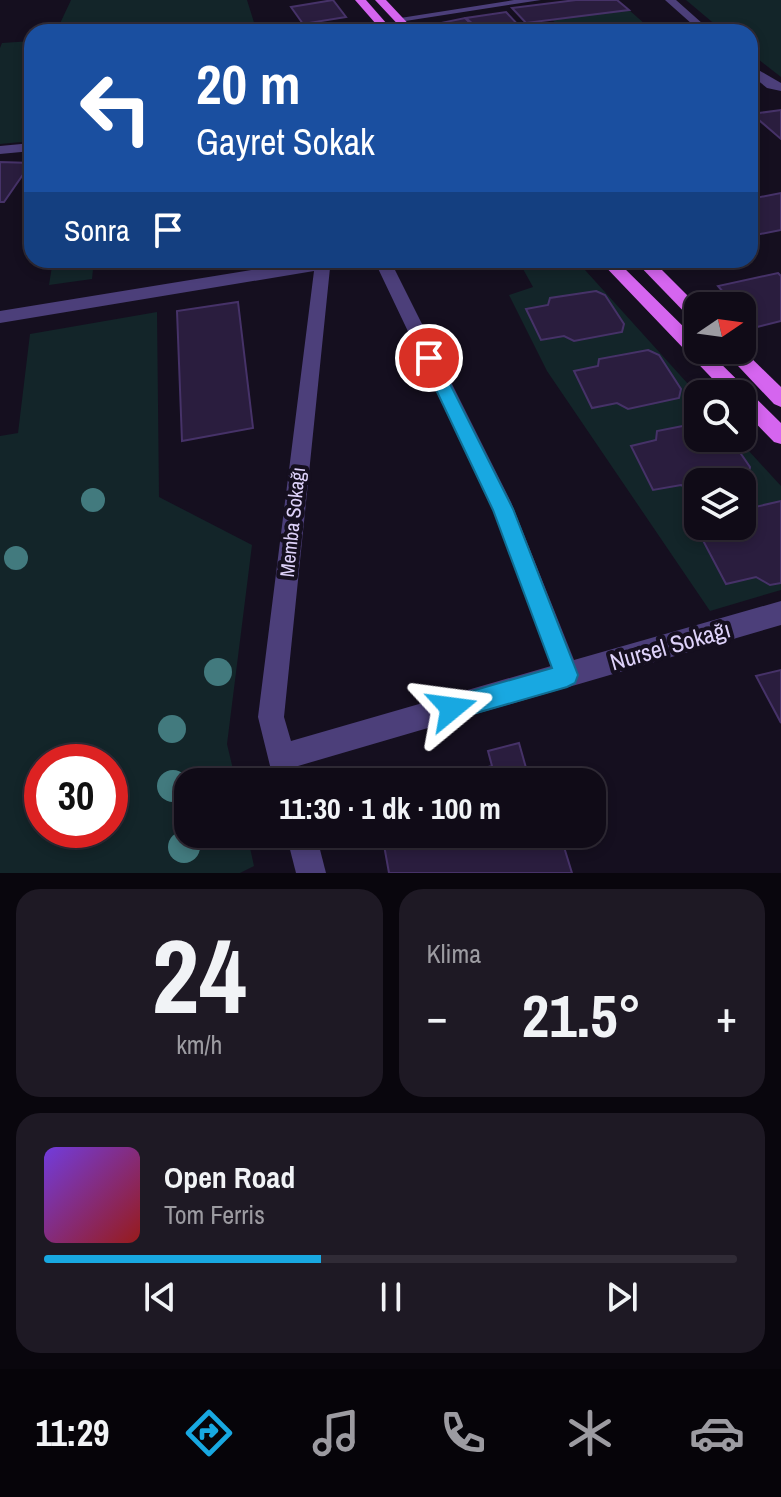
<!DOCTYPE html>
<html lang="tr">
<meta charset="utf-8">
<style>
body{margin:0;font-family:"Archivo Narrow",sans-serif;background:#1e1924;color:#f1f3f6;height:100vh;display:flex;flex-direction:column;font-size:30px;white-space:nowrap}
*{box-sizing:border-box;margin:0}
p{font-size:26px;color:#9c9ba1}
.icon{flex:none;width:44px;height:44px;fill:none;stroke:currentColor;stroke-width:2;stroke-linecap:round;stroke-linejoin:round}
.map{position:relative;height:873px;overflow:hidden}
.sheet{display:flex;flex-direction:column;gap:16px;padding:16px;background:#09060d;flex:1}
.sheet>*{flex:none}
.guide{position:absolute;left:24px;top:24px;width:734px;height:244px;border-radius:24px;box-shadow:0 4px 12px #0003,0 0 0 2px #302b36;background:#1a4fa0;color:#fff;overflow:hidden}
.needle{width:52px;rotate:77deg}
.tools{position:absolute;left:684px;top:292px;display:grid;gap:16px}
.tools a{display:grid;place-items:center;width:72px;height:72px;border-radius:16px;background:#100b17;box-shadow:0 4px 12px #0003,0 0 0 2px #302b36;font-size:40px}
.speed{position:absolute;left:24px;top:744px;display:flex;gap:16px;font-size:40px;font-weight:700;text-align:center}
.speed>*{display:grid;place-content:center;width:104px;height:104px;border-radius:50%;background:#100b17;box-shadow:0 4px 12px #0003,0 0 0 2px #302b36;line-height:1}
.speed .limit{border:12px solid #d22;background:#fff;color:#111}
.pin{position:absolute;display:grid;place-items:center;width:68px;height:68px;color:#fff;margin:-34px;border:4px solid #fff;border-radius:50%;box-shadow:0 2px 8px #0007}
.me{position:absolute;width:88px;margin:-44px;rotate:74deg;stroke-linejoin:round;filter:drop-shadow(0 0 6px #0008)}
.turn{display:flex;align-items:center;gap:28px;height:168px;padding:0 40px;font-size:36px}
.turn .icon{width:104px;height:104px;stroke-width:2.5}
.turn b{display:block;font-size:56px;line-height:68px}
.then{display:flex;align-items:center;height:76px;padding:0 40px;background:#0003;gap:16px;font-size:30px}
.big{font-size:60px;font-weight:800;line-height:1.1}
.sheet .widget{flex:1;display:flex;flex-direction:column;justify-content:center;gap:12px;min-width:0;padding:0 28px;border-radius:24px;background:#1e1924}
.sheet .dial{align-items:center;gap:0}
.dial b{font-size:104px;line-height:1}
.song{display:flex;align-items:center;gap:24px}
.cover{width:96px;height:96px;border-radius:12px;background:linear-gradient(135deg,hsl(260 70% 55%),hsl(0 70% 35%))}
.played{height:8px;border-radius:4px;background:linear-gradient(90deg,#18a8e1 40%,#302b36 40%)}
.keys{display:flex;justify-content:space-around;direction:ltr}
.heat{display:flex;justify-content:space-between;align-items:center;font-size:44px;direction:ltr}
.sheet .tiles{flex:1;display:grid;gap:16px;grid-template-columns:1fr 1fr}
.widget:last-child{grid-column:span 2}
.trip{position:absolute;left:174px;top:768px;width:432px;height:80px;border-radius:24px;background:#100b17;box-shadow:0 4px 12px #0003,0 0 0 2px #302b36;font-weight:800;line-height:80px;text-align:center}
.dock{display:flex;height:128px;justify-content:space-around;align-items:center;background:#060409;color:#9c9ba1}
.dock .icon{width:56px;height:56px}
.dock .on{color:#18a8e1}
.dock b{font-size:36px;color:#f1f3f6}
.map>svg:first-child{display:block}
.green{fill:#132529;fill-rule:evenodd}
.building{fill:#2a1d3e;stroke:#463268;stroke-width:2}
.lines{fill:none;stroke-linecap:round;stroke-linejoin:round}
.street{fill:#4c3f7a;fill-rule:evenodd}
.primary{fill:#d565ef;fill-rule:evenodd}
.tree{fill:#427a7e}
.route{fill:#18a8e1;stroke:#106d92;stroke-width:2}
.labels{text-anchor:middle;dominant-baseline:central;stroke-width:8;stroke-linejoin:round;paint-order:stroke}
.street-label{font-size:20px;fill:#ded2fa;stroke:#150f1f}
.near-street-label{font-size:24px;fill:#ded2fa;stroke:#150f1f}
</style>
<div class="map">
<svg width="781" height="873" viewBox="0 0 781 873">
<rect width="100%" height="100%" fill="#150f1f"/>
<g class="green">
<path d="M 71,0 L 247,0 L 257,32 L 56,32 Z"/>
<path d="M 686,0 L 781,0 L 781,77 L 750,53 L 750,32 L 724,32 Z"/>
<path d="M 629,10 L 654,32 L 568,32 L 552,20 Z"/>
<path d="M 32,41 L 32,141 L 0,144 L 0,48 L 2,43 Z"/>
<path d="M 53,260 L 94,260 L 92,279 L 49,285 Z"/>
<path d="M 518,260 L 576,260 L 698,395 L 698,438 L 737,438 L 781,486 L 781,590 L 710,611 L 547,371 L 509,295 L 533,287 ZM 698,482 L 742,482 L 742,526 L 698,526 Z"/>
<path d="M 157,312 L 159,497 L 252,545 L 227,744 L 236,782 L 188,782 L 188,834 L 247,834 L 254,866 L 240,873 L 0,873 L 0,436 L 18,433 L 30,334 ZM 110,762 L 110,830 L 42,830 L 42,762 Z"/>
</g>
<g class="building">
<path d="M 333,0 L 346,17 L 303,24 L 291,7 Z"/>
<path d="M 576,0 L 617,0 L 629,10 L 526,23 L 512,8 Z"/>
<path d="M 506,12 L 521,28 L 482,32 L 466,18 Z"/>
<path d="M 465,18 L 479,32 L 438,32 L 431,25 Z"/>
<path d="M 781,110 L 781,139 L 752,114 Z"/>
<path d="M 0,162 L 31,163 L 4,202 L 0,202 Z"/>
<path d="M 781,193 L 781,230 L 750,236 L 750,199 Z"/>
<path d="M 778,273 L 781,276 L 781,321 L 753,328 L 742,314 L 742,306 L 735,306 L 718,286 Z"/>
<path d="M 596,291 L 605,295 L 624,324 L 622,332 L 574,341 L 564,336 L 541,340 L 526,309 L 548,305 L 550,298 Z"/>
<path d="M 238,302 L 253,428 L 182,441 L 177,311 Z"/>
<path d="M 648,350 L 659,355 L 681,389 L 679,398 L 628,409 L 617,403 L 592,408 L 574,371 L 598,366 L 599,359 Z"/>
<path d="M 698,423 L 698,438 L 730,438 L 750,467 L 748,479 L 698,482 L 698,490 L 693,491 L 681,485 L 653,490 L 631,446 L 656,440 L 657,431 Z"/>
<path d="M 781,501 L 781,583 L 770,585 L 756,577 L 726,584 L 698,531 L 717,526 L 742,526 L 742,510 Z"/>
<path d="M 781,670 L 781,723 L 756,676 Z"/>
<path d="M 519,743 L 530,782 L 431,782 L 492,766 L 488,751 Z"/>
<path d="M 402,772 L 404,782 L 373,782 L 373,779 Z"/>
<path d="M 382,834 L 560,834 L 572,873 L 389,873 Z"/>
</g>
<g class="lines">
<g class="street">
<path d="M 514,0 L 541,0 L 399,22 L 394,19 Z"/>
<path d="M 665,0 L 676,0 L 712,32 L 701,32 Z"/>
<path d="M 384,24 L 388,25 L 388,29 L 345,32 Z"/>
<path d="M 750,65 L 781,83 L 781,91 L 767,88 L 750,74 Z"/>
<path d="M 32,143 L 32,151 L 0,154 L 0,146 Z"/>
<path d="M 312,260 L 353,260 L 351,264 L 330,268 L 284,717 L 291,741 L 551,666 L 493,510 L 374,260 L 390,260 L 511,502 L 574,660 L 781,601 L 781,625 L 298,766 L 302,782 L 274,782 L 258,717 L 314,271 L 0,323 L 0,311 Z"/>
<path d="M 286,834 L 316,834 L 326,873 L 296,873 Z"/>
</g>
<g class="primary">
<path d="M 355,0 L 366,0 L 394,32 L 383,32 Z"/>
<path d="M 375,0 L 386,0 L 416,32 L 405,32 Z"/>
<path d="M 599,260 L 616,260 L 698,341 L 698,350 L 707,350 L 781,423 L 781,444 L 774,442 L 742,409 L 742,394 L 727,394 Z"/>
<path d="M 634,260 L 652,260 L 698,306 L 698,322 L 692,320 Z"/>
<path d="M 742,349 L 781,387 L 781,407 L 774,404 L 723,350 Z"/>
</g>
</g>
<g class="tree">
<circle cx="93" cy="500" r="12"/>
<circle cx="16" cy="558" r="12"/>
<circle cx="218" cy="672" r="14"/>
<circle cx="172" cy="729" r="14"/>
<circle cx="173" cy="786" r="16"/>
<circle cx="184" cy="847" r="16"/>
</g>
<path class="route" d="M 429,351 L 437,358 L 513,509 L 578,675 L 575,683 L 567,687 L 452,720 L 444,716 L 440,708 L 444,699 L 552,668 L 493,510 L 421,358 Z"/>
<g class="labels">
<g class="street-label">
<text transform="translate(292 522) rotate(-84)">Memba Sokağı</text>
</g>
<g class="near-street-label">
<text transform="translate(670 645) rotate(-16)">Nursel Sokağı</text>
</g>
</g>
</svg>
<div class="tools">
<a><svg class="needle" viewBox="-14 -14 28 28"><path d="M0-13l5 13h-10z" fill="#e53935"/><path d="M0 13l5-13h-10z" fill="#9c9ba1"/></svg></a>
<a><svg class="icon" aria-label="search" viewBox="0 0 24 24"><circle cx="10" cy="10" r="6"/><path d="M15 15l6 6"/></svg></a>
<a><svg class="icon" aria-label="layers" viewBox="0 0 24 24"><path d="M12 4l9 5-9 5-9-5zM3 14l9 5 9-5"/></svg></a>
</div>
<div class="speed"><div class="limit">30</div></div>
<div class="pin" style="left:429px;top:358px;background:#d93025"><svg class="icon" aria-label="arrive" viewBox="0 0 24 24"><path d="M6 21V4h12l-3 4 3 4H6"/></svg></div>
<svg class="me" style="left:452px;top:708px" viewBox="-20 -20 40 40"><path d="M0-17L14 15 0 8-14 15z" fill="#18a8e1" stroke="#fff" stroke-width="4"/></svg>
<div class="trip">11:30 · 1 dk · 100 m</div>
<div class="guide">
<div class="turn"><svg class="icon" aria-label="left" viewBox="0 0 24 24"><path d="M17 20v-9H6M10 6l-5 5 5 5"/></svg><div><b>20 m</b>Gayret Sokak</div></div>
<div class="then">Sonra<svg class="icon" aria-label="arrive" viewBox="0 0 24 24"><path d="M6 21V4h12l-3 4 3 4H6"/></svg></div>
</div>
</div>
<section class="sheet">
<div class="tiles">
<div class="widget dial"><b>24</b><p>km/h</p></div>
<div class="widget"><p>Klima</p>
<div class="heat"><a>−</a><b class="big">21.5°</b><a>+</a></div>
</div>
<div class="widget">
<div class="song"><i class="cover"></i><div><b>Open Road</b><p>Tom Ferris</p></div></div>
<div class="played"></div>
<div class="keys"><svg class="icon" aria-label="previous" viewBox="0 0 24 24"><path d="M18 5L8 12l10 7zM5 5v14"/></svg><svg class="icon" aria-label="pause" viewBox="0 0 24 24"><path d="M8 5v14M16 5v14"/></svg><svg class="icon" aria-label="next" viewBox="0 0 24 24"><path d="M6 5l10 7-10 7zM19 5v14"/></svg></div>
</div>
</div>
</section>
<nav class="dock">
<b>11:29</b>
<svg class="icon on" aria-label="directions" viewBox="0 0 24 24"><path d="M12 3l9 9-9 9-9-9zM9 14v-3h6M13 9l2 2-2 2"/></svg>
<svg class="icon" aria-label="music" viewBox="0 0 24 24"><path d="M9 18V5l10-2v13"/><circle cx="6" cy="18" r="3"/><circle cx="16" cy="16" r="3"/></svg>
<svg class="icon" aria-label="phone" viewBox="0 0 24 24"><path d="M5 4h4l2 5-3 2q2 4 5 5l2-3 5 2v4C11 20 4 13 5 4z"/></svg>
<svg class="icon" aria-label="climate" viewBox="0 0 24 24"><path d="M12 3v18M4 7l16 10M4 17L20 7"/></svg>
<svg class="icon" aria-label="car" viewBox="0 0 24 24"><path d="M5 17H2v-5l4-1 3-4h7l3 4 3 1v5h-3M9 17h6M6 11h13"/><circle cx="7" cy="17" r="2"/><circle cx="17" cy="17" r="2"/></svg>
</nav>
